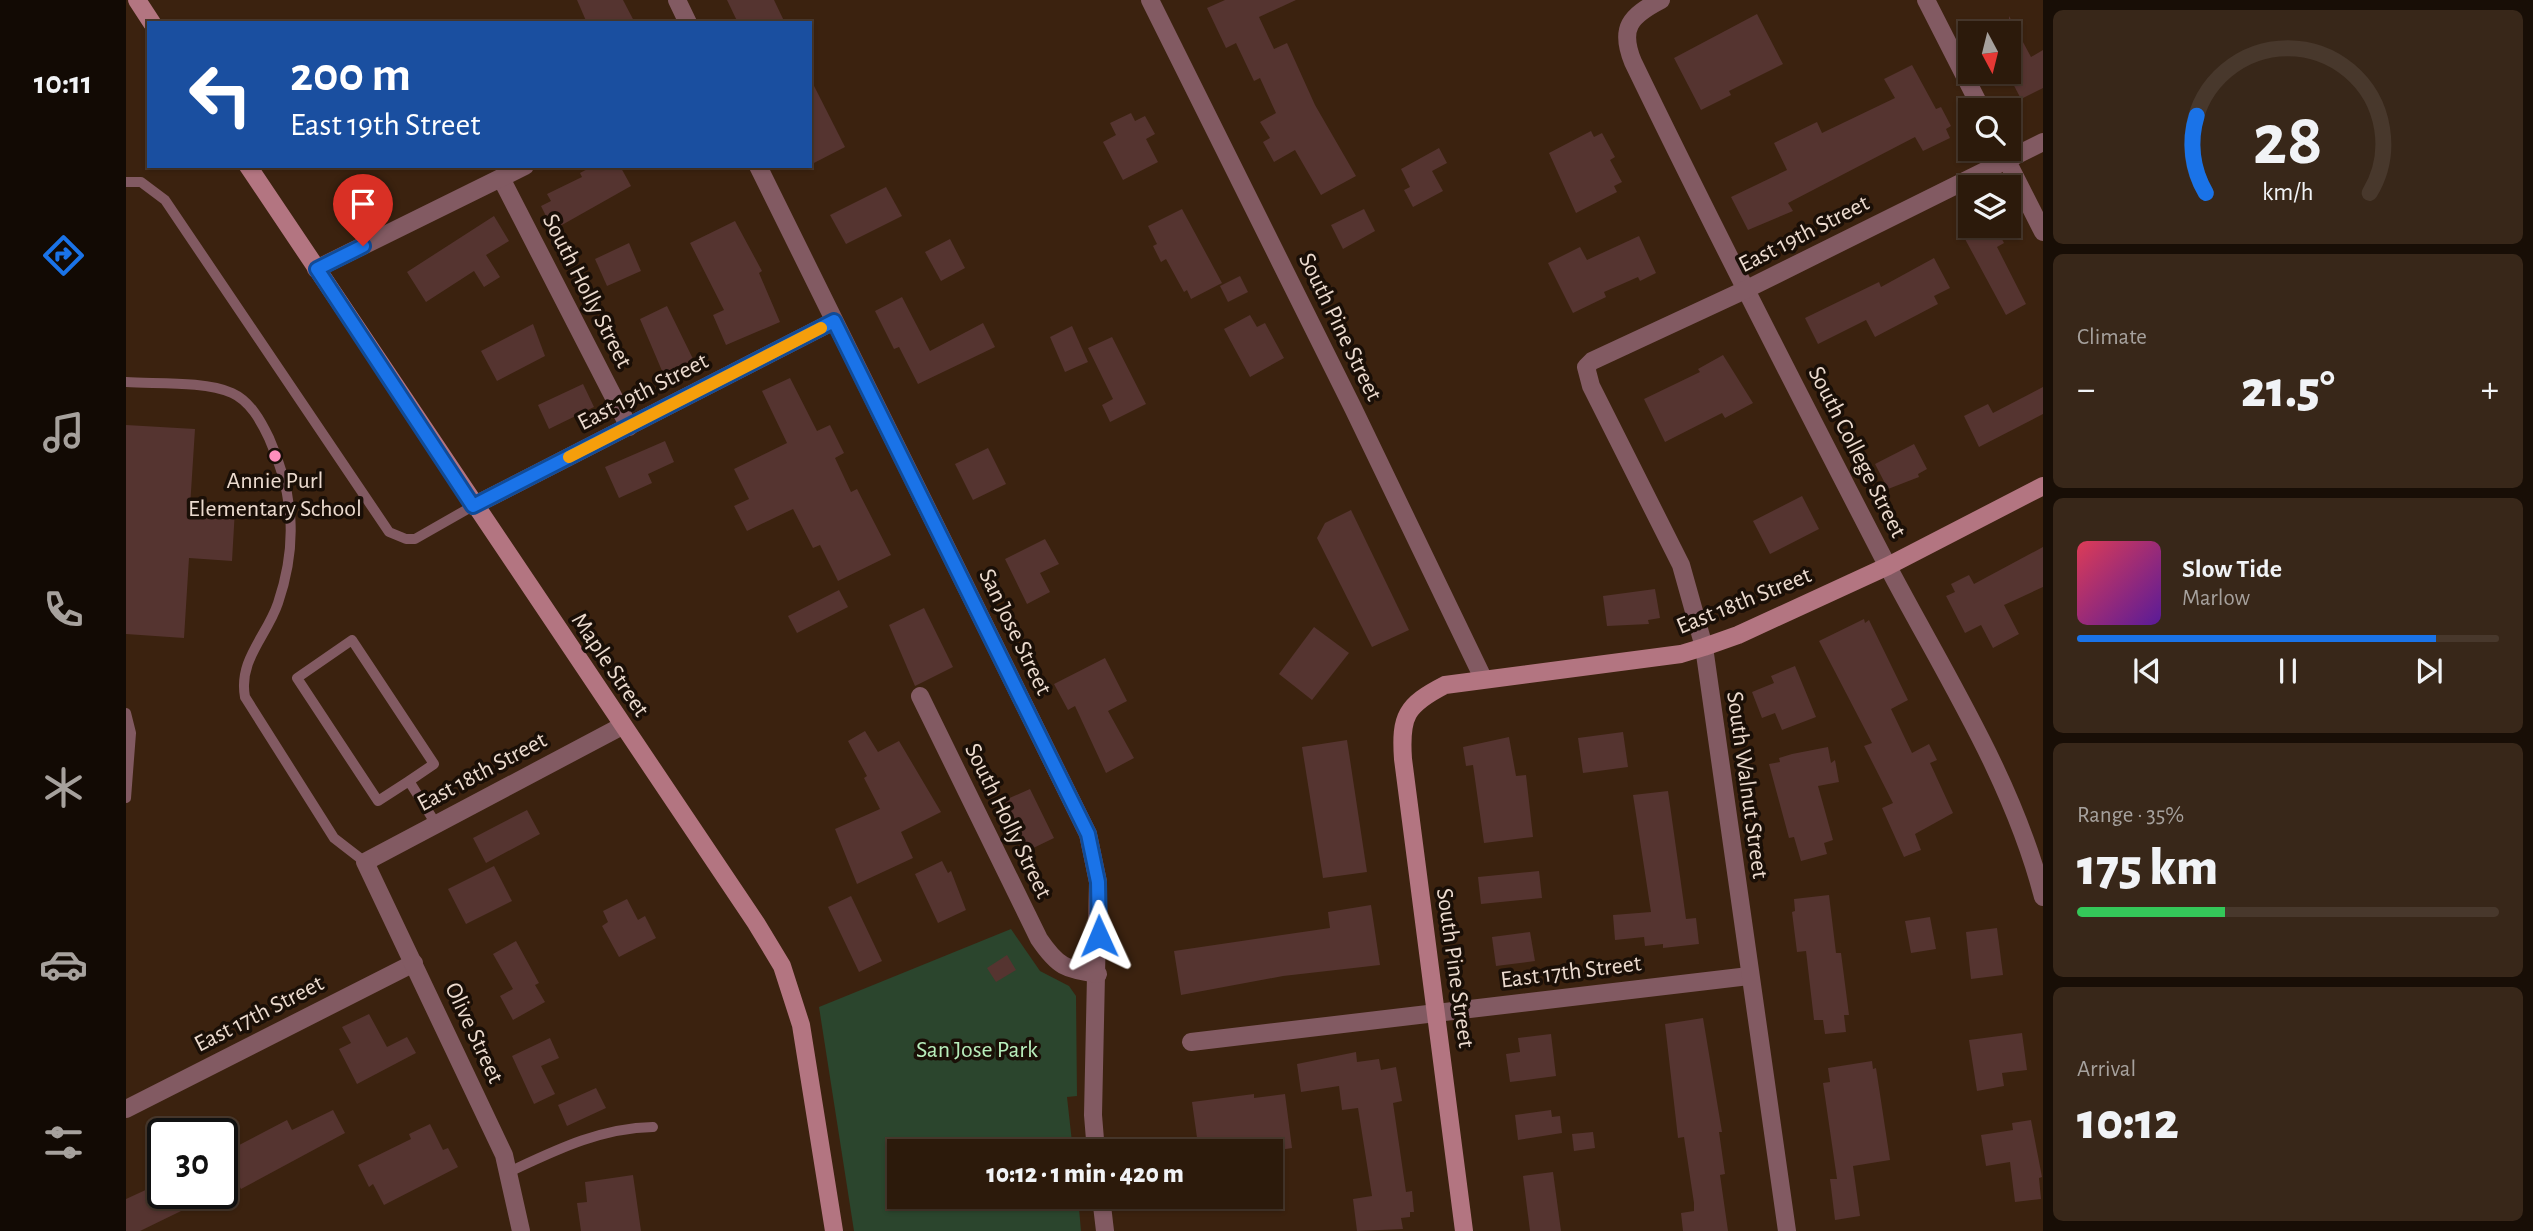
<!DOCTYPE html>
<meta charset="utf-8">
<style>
body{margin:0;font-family:"Alegreya Sans",sans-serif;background:#382719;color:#f1f3f6;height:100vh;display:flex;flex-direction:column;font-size:26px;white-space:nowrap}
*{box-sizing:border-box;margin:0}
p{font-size:23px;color:#a6a19d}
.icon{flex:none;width:38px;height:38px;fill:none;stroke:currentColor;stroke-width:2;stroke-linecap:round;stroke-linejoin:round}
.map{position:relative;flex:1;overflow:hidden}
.sheet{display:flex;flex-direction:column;gap:10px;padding:10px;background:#180e06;width:490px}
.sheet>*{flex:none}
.hud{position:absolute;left:21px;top:21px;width:665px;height:147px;border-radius:0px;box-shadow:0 2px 5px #0004,0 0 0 2px #48382c;background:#1a4fa0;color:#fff;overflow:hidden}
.needle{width:46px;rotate:173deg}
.controls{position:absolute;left:1832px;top:21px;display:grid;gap:14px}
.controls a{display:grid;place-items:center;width:63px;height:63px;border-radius:0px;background:#2c1a0b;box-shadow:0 2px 5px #0004,0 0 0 2px #48382c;font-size:35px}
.speed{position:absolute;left:21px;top:1118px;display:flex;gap:14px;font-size:35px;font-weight:700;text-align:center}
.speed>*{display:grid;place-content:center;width:91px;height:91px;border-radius:50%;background:#2c1a0b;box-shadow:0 2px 5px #0004,0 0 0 2px #48382c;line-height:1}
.speed .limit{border:4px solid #111;border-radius:10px;background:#fff;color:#111}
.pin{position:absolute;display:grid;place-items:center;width:60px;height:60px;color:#fff;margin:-72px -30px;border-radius:50% 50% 50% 0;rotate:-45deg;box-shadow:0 0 7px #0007}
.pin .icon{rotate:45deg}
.me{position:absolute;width:77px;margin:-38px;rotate:359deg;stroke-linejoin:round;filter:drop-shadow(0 0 5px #0008)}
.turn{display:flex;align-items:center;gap:24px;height:147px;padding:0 28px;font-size:32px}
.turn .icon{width:91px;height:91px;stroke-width:2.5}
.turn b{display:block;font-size:49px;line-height:60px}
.big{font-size:52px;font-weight:800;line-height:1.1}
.sheet .widget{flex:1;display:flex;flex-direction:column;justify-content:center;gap:10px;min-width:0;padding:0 24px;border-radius:10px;background:#382719}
.sheet .dial{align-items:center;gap:0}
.dial svg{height:182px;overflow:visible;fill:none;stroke:#48382c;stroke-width:7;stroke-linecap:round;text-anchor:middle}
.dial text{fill:#f1f3f6;stroke:none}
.song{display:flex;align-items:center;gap:21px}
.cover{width:84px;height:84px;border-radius:10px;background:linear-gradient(135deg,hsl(350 70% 55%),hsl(270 70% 35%))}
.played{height:7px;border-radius:4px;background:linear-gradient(90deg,#1a73e8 85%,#48382c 85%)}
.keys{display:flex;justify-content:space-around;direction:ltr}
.heat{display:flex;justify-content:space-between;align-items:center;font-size:38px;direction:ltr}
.charge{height:10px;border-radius:5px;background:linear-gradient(90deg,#34c759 35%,#48382c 0)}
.trip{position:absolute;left:761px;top:1139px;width:396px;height:70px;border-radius:0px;background:#2c1a0b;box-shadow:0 2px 5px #0004,0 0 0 2px #48382c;font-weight:800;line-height:70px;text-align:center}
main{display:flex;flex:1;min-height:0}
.tabs{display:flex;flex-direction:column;width:126px;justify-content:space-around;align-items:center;background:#120a04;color:#a6a19d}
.tabs .icon{width:49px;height:49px}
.tabs .current{color:#1a73e8}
.tabs b{font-size:32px;color:#f1f3f6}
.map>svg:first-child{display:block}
.green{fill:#2b452d}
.building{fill:#553430}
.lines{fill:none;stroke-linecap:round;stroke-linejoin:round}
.lane{stroke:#825a62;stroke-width:10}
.street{stroke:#825a62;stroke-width:18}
.secondary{stroke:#b37581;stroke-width:18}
.route-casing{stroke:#114b97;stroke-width:18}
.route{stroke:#1a73e8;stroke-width:12}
.slow{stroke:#f59e0b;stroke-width:12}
.poi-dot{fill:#fe8ebc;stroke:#1a0f07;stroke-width:2.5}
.labels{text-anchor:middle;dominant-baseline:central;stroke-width:7;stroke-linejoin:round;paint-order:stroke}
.street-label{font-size:24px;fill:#ecdbcf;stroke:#1a0f07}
.poi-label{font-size:24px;fill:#ecdbcf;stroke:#1a0f07}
.park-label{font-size:24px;fill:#b8eebc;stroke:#1a0f07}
</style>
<main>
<nav class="tabs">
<b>10:11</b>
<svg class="icon current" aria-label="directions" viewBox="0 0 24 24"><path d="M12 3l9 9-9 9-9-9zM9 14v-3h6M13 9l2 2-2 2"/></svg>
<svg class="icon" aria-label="music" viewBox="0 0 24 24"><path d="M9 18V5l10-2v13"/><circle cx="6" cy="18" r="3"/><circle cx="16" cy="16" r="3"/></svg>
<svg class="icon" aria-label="phone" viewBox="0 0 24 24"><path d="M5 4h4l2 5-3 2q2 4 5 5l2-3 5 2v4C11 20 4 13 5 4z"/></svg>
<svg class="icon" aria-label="climate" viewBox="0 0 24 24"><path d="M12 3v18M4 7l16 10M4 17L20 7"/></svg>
<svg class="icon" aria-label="car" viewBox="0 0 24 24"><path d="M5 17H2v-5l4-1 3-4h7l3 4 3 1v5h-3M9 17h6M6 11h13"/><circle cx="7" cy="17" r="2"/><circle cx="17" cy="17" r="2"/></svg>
<svg class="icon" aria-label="filters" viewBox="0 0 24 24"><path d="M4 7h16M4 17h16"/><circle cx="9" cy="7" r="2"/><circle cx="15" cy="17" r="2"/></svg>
</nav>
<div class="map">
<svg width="1917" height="1231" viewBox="0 0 1917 1231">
<rect width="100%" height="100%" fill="#3b220f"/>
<path class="green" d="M 885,929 L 914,971 L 943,986 L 950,996 L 951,1096 L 941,1097 L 947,1151 L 774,1152 L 774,1197 L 952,1197 L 955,1231 L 728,1231 L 693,1007 Z"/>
<g class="building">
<path d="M 451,0 L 497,0 L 509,23 L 461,23 Z"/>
<path d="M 601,0 L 648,0 L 659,23 L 612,23 Z"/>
<path d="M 1099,0 L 1170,0 L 1133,17 L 1148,49 L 1161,43 L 1189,105 L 1230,176 L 1195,195 L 1169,150 L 1148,162 L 1137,142 L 1144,138 L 1134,122 L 1150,113 L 1134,78 L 1128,81 L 1110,43 L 1100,48 L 1081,8 Z"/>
<path d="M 1631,14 L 1657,64 L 1603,91 L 1605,95 L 1575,110 L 1548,58 Z"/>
<path d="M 1883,16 L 1905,57 L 1917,50 L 1917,88 L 1895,99 L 1883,76 Z"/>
<path d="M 1786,65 L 1810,109 L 1815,107 L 1825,126 L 1820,129 L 1824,138 L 1797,151 L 1789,137 L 1662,203 L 1667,211 L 1622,230 L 1605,197 L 1661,170 L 1648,143 L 1691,122 L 1696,133 L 1769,98 L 1758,79 Z"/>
<path d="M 684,78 L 719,147 L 684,165 Z"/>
<path d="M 1005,113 L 1009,121 L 1019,116 L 1029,134 L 1020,139 L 1032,162 L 997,180 L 977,142 L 990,135 L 984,123 Z"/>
<path d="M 1465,131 L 1468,137 L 1476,133 L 1489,157 L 1484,160 L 1496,182 L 1488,186 L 1491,192 L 1450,213 L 1423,153 Z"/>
<path d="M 1313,148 L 1321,163 L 1306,171 L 1317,191 L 1287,207 L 1278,190 L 1284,187 L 1275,169 Z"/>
<path d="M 467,166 L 494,166 L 505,186 L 427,230 L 415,206 L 425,201 L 421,194 L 456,177 L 454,173 Z"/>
<path d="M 760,187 L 776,216 L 720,244 L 704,215 Z"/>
<path d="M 1056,209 L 1096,283 L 1065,299 L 1061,290 L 1058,292 L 1040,259 L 1035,262 L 1027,246 L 1031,244 L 1022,226 Z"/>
<path d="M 1238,209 L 1249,231 L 1217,249 L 1205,225 Z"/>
<path d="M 368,216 L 383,241 L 360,255 L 374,277 L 358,287 L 348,271 L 300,302 L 281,272 Z"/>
<path d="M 609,221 L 636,271 L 633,273 L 654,322 L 600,345 L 587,315 L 598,310 L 564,243 Z"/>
<path d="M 1869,226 L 1878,243 L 1871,247 L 1900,304 L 1880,315 L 1839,239 Z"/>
<path d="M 1513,236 L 1530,273 L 1514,281 L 1512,277 L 1478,292 L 1480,297 L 1447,313 L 1422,263 L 1454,247 L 1461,260 Z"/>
<path d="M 824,239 L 839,268 L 815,281 L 799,252 Z"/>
<path d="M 503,243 L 515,271 L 481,286 L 469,259 Z"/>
<path d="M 1808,258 L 1824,288 L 1808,296 L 1812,304 L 1749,337 L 1740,320 L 1692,344 L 1679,318 L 1753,282 L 1755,287 Z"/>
<path d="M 1114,276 L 1122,292 L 1102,302 L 1094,286 Z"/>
<path d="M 776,297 L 804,351 L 857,323 L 869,347 L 792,384 L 773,347 L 768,349 L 749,311 Z"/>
<path d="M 541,306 L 569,363 L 564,365 L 567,373 L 542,385 L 514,319 Z"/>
<path d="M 1124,315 L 1131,327 L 1139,323 L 1158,358 L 1124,377 L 1098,329 Z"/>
<path d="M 407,324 L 419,356 L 371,381 L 355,351 Z"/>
<path d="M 946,326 L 962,362 L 939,372 L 924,337 Z"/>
<path d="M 986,337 L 1020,404 L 984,422 L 976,405 L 987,399 L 962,348 Z"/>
<path d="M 1597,355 L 1627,403 L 1599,418 L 1596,413 L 1539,442 L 1518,399 L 1574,372 L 1572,369 Z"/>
<path d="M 664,378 L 691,431 L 704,425 L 718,453 L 709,458 L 725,492 L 731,489 L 765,555 L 712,581 L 694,545 L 687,548 L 667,509 L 621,531 L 608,506 L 623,499 L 608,469 L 661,443 L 636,391 Z"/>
<path d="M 457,384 L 468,407 L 423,429 L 412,405 Z"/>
<path d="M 1917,387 L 1917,414 L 1853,447 L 1838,416 L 1862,404 L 1867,413 Z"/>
<path d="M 0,425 L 69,429 L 64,507 L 109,509 L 106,561 L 63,558 L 58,638 L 0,634 Z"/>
<path d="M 539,441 L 548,462 L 522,474 L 526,483 L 493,498 L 479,467 Z"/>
<path d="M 1788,444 L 1801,469 L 1792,474 L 1793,477 L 1762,489 L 1749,464 Z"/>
<path d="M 862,448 L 880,484 L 847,500 L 829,464 Z"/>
<path d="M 1676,496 L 1693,529 L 1644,554 L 1627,521 Z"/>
<path d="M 1225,510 L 1283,630 L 1246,647 L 1191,538 L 1199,523 Z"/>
<path d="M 919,539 L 933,564 L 914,573 L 924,592 L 901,604 L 879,559 Z"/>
<path d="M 1917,547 L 1917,587 L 1878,605 L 1893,634 L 1867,648 L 1855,625 L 1839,633 L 1820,596 L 1829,592 L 1825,584 L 1843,575 L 1848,584 Z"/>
<path d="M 1529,589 L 1534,618 L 1522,620 L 1523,624 L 1481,626 L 1477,596 Z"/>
<path d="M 713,590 L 722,607 L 671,633 L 662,616 Z"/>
<path d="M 798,608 L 827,667 L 789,686 L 763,625 Z"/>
<path d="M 1738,619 L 1739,623 L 1743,620 L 1782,700 L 1765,709 L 1786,753 L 1803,744 L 1811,760 L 1804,763 L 1827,813 L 1789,834 L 1795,850 L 1778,857 L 1756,808 L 1767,803 L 1738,746 L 1746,743 L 1693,641 Z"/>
<path d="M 1188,627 L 1223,653 L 1186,700 L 1153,674 Z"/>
<path d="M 979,658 L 1001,701 L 982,711 L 1008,758 L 980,773 L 949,706 L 942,710 L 928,684 Z"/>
<path d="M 1669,666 L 1690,717 L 1656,730 L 1649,713 L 1636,718 L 1626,692 L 1648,683 L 1645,676 Z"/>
<path d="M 739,731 L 752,752 L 773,741 L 815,812 L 775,832 L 787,858 L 731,884 L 709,829 L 754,809 L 738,778 L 741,776 L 722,741 Z"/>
<path d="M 1497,732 L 1502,767 L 1457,773 L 1452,738 Z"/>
<path d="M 1383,737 L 1390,776 L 1400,775 L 1407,837 L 1358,843 L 1347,765 L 1340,766 L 1337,747 Z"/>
<path d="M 1221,740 L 1241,872 L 1197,878 L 1176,747 Z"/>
<path d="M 1702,747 L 1705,763 L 1709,760 L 1713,782 L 1692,786 L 1707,840 L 1698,843 L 1701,854 L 1675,861 L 1668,837 L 1663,838 L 1643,764 L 1654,762 L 1653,758 L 1666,754 Z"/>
<path d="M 904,789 L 928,838 L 899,852 L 883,819 L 887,817 L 879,800 Z"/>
<path d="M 1542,791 L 1560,919 L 1570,918 L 1573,944 L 1537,948 L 1537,944 L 1519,946 L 1518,937 L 1489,940 L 1487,915 L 1525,912 L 1507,795 Z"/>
<path d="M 401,810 L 414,834 L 360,863 L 347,838 Z"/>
<path d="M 816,861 L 822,873 L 825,871 L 840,910 L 812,923 L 789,874 Z"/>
<path d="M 368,866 L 386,901 L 340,924 L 322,889 Z"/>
<path d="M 1413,871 L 1416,898 L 1355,904 L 1352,877 Z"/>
<path d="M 1703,895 L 1710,953 L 1715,953 L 1723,1015 L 1718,1015 L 1720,1032 L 1699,1034 L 1697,1020 L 1688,1020 L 1680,951 L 1671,952 L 1666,912 L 1669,911 L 1668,899 Z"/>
<path d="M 725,896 L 756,961 L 733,972 L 702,907 Z"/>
<path d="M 501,899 L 512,920 L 519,916 L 530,938 L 493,957 L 476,926 L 482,922 L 477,911 Z"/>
<path d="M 1245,905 L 1254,965 L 1157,976 L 1055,995 L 1048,951 L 1204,928 L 1202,912 Z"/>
<path d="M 1804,917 L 1810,949 L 1785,953 L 1779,921 Z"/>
<path d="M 1871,928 L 1877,975 L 1845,979 L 1840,932 Z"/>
<path d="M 1404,932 L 1409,961 L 1370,966 L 1366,937 Z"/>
<path d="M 390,941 L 413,983 L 409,985 L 419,1002 L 387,1020 L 374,996 L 387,989 L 367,954 Z"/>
<path d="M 881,955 L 890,970 L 870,982 L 861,968 Z"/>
<path d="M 243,1014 L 261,1047 L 281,1037 L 290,1053 L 231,1084 L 213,1049 L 225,1043 L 216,1027 Z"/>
<path d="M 1577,1018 L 1596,1132 L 1593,1132 L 1599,1174 L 1594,1175 L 1602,1231 L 1557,1231 L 1555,1213 L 1568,1211 L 1568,1203 L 1558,1137 L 1552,1138 L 1539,1024 Z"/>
<path d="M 1896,1033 L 1901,1070 L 1876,1073 L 1878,1086 L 1851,1091 L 1843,1040 Z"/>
<path d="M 1425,1034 L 1430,1076 L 1384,1082 L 1380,1054 L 1394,1052 L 1392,1038 Z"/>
<path d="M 424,1038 L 433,1058 L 415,1066 L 429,1094 L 408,1104 L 386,1056 Z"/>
<path d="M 1230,1052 L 1231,1062 L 1253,1059 L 1255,1070 L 1270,1067 L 1276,1101 L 1267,1103 L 1280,1192 L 1286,1191 L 1288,1212 L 1284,1212 L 1284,1217 L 1275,1218 L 1277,1229 L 1231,1231 L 1227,1199 L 1246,1196 L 1232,1108 L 1216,1110 L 1213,1086 L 1175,1092 L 1171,1064 Z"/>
<path d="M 1746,1061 L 1747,1069 L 1750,1068 L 1764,1160 L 1727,1166 L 1734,1216 L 1709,1220 L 1704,1179 L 1711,1179 L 1697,1083 L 1704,1082 L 1702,1068 Z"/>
<path d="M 470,1088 L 480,1108 L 441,1126 L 432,1105 Z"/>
<path d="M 1128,1094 L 1128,1098 L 1159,1094 L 1166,1148 L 1141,1152 L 1073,1152 L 1066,1102 Z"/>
<path d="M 207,1110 L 219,1133 L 115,1189 L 96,1154 L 161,1120 L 166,1130 Z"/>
<path d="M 1425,1110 L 1426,1117 L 1434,1116 L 1436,1133 L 1392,1140 L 1389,1115 Z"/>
<path d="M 1905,1120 L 1916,1177 L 1913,1178 L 1915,1199 L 1889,1202 L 1884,1162 L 1860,1166 L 1855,1135 L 1887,1130 L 1886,1123 Z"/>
<path d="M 304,1124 L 317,1150 L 322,1148 L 332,1167 L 258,1205 L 247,1184 L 243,1187 L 232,1165 L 285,1139 L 283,1134 Z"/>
<path d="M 1467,1132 L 1469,1148 L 1448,1151 L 1446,1134 Z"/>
<path d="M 1427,1172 L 1435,1231 L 1404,1231 L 1397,1176 Z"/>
<path d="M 507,1175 L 515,1231 L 455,1231 L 451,1203 L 461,1202 L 459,1182 Z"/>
<path d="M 37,1182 L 37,1194 L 90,1194 L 14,1231 L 0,1231 L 0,1199 Z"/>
</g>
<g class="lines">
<g class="lane">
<path d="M 0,182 L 15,182 L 39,200 L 263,532 L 280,539 L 289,539 L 347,506"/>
<path d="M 0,382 C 30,384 79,381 106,393 C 124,401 135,421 143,438 C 168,494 172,544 152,603 C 141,636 112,660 119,697 L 208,838 L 239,862"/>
<path d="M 0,713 L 5,733 L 0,798"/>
<path d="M 283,781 L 252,801 L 171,678 L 226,640 L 308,764 L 283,781 L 310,824"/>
<path d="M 383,1172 C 430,1150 474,1128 527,1127"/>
</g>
<g class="street">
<path d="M 551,0 L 562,23"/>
<path d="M 1024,0 L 1227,408 L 1357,678"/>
<path d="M 1535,0 C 1504,16 1493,28 1507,62 C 1588,230 1674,397 1760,563 C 1817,672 1886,777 1917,897"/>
<path d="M 1800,0 L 1856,110"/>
<path d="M 1876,151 L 1917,232"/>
<path d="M 632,166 L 962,834 L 972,882 L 967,1115 L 970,1152"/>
<path d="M 375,178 L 503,427"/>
<path d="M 190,269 L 399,166"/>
<path d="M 347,506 L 708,321"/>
<path d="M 794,696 L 913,939 C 932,967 939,969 972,974"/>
<path d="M 1065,1042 L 1623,976"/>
<path d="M 0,1109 L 288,963"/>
<path d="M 975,1197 L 979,1231"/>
<path d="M 395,1231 L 378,1155 L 239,862 L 496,726"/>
<path d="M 1661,1231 L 1578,647 L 1555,565 L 1465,386 L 1460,367 L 1466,361 L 1621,289 L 1917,142"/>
</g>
<g class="secondary">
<path d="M 11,0 L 26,23"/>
<path d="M 122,166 L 630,923 L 656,966 L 675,1025 L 708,1231"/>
<path d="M 1338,1231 L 1277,759 C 1274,716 1280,705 1319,685 L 1555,654 L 1578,647 L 1612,635 L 1762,566 L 1917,486"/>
</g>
</g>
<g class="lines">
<defs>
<path id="route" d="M 237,246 L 191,269 L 347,506 L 708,321 L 962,834 L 972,882 L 973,936"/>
</defs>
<use href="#route" class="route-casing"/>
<use href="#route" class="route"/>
<path class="slow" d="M 443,457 L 695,328"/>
</g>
<circle class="poi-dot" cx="149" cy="456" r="7"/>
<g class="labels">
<g class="street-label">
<text transform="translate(1678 234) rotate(-27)">East 19th Street</text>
<text transform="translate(461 291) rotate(63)">South Holly Street</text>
<text transform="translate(1214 327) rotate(64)">South Pine Street</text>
<text transform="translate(517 392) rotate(-27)">East 19th Street</text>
<text transform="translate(1731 452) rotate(63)">South College Street</text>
<text transform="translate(1618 601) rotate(-22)">East 18th Street</text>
<text transform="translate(889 632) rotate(64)">San Jose Street</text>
<text transform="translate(484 665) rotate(56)">Maple Street</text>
<text transform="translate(356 772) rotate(-28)">East 18th Street</text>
<text transform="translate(1621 785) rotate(82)">South Walnut Street</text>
<text transform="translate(882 821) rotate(64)">South Holly Street</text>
<text transform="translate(1329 968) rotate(82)">South Pine Street</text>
<text transform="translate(1445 972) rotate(-7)">East 17th Street</text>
<text transform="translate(133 1014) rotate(-27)">East 17th Street</text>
<text transform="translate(348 1033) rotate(65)">Olive Street</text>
</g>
<g class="poi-label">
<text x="149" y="481">Annie Purl<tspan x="149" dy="28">Elementary School</tspan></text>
</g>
<g class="park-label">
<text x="851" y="1050">San Jose Park</text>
</g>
</g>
</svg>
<div class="controls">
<a><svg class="needle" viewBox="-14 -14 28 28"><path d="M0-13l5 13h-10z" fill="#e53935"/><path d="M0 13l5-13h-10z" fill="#a6a19d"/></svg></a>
<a><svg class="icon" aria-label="search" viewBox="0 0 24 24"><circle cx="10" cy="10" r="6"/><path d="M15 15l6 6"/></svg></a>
<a><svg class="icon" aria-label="layers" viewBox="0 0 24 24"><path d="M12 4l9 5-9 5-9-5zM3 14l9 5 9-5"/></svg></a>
</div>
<div class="speed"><div class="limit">30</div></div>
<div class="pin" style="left:237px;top:246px;background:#d93025"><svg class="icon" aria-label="arrive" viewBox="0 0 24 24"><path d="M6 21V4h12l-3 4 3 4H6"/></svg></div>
<svg class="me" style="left:973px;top:936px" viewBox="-20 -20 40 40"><path d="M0-17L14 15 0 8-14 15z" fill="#1a73e8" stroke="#fff" stroke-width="4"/></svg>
<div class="trip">10:12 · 1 min · 420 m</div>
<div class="hud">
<div class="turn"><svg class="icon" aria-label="left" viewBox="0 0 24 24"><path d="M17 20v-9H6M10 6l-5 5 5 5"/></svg><div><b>200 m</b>East 19th Street</div></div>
</div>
</div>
<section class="sheet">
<div class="widget dial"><svg viewBox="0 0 100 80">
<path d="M14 69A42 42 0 1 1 86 69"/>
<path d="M14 69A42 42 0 0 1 10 35" stroke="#1a73e8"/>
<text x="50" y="56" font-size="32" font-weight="700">28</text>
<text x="50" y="72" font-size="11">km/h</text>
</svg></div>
<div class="widget"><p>Climate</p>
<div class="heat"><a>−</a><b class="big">21.5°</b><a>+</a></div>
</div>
<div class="widget">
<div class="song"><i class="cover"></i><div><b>Slow Tide</b><p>Marlow</p></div></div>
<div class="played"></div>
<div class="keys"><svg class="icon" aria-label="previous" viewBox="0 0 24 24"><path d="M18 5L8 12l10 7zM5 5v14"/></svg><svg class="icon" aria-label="pause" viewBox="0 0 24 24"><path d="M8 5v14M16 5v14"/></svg><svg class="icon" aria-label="next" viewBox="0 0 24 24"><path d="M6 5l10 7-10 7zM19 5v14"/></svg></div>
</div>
<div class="widget"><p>Range · 35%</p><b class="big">175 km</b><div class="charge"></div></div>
<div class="widget"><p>Arrival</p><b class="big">10:12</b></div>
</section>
</main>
